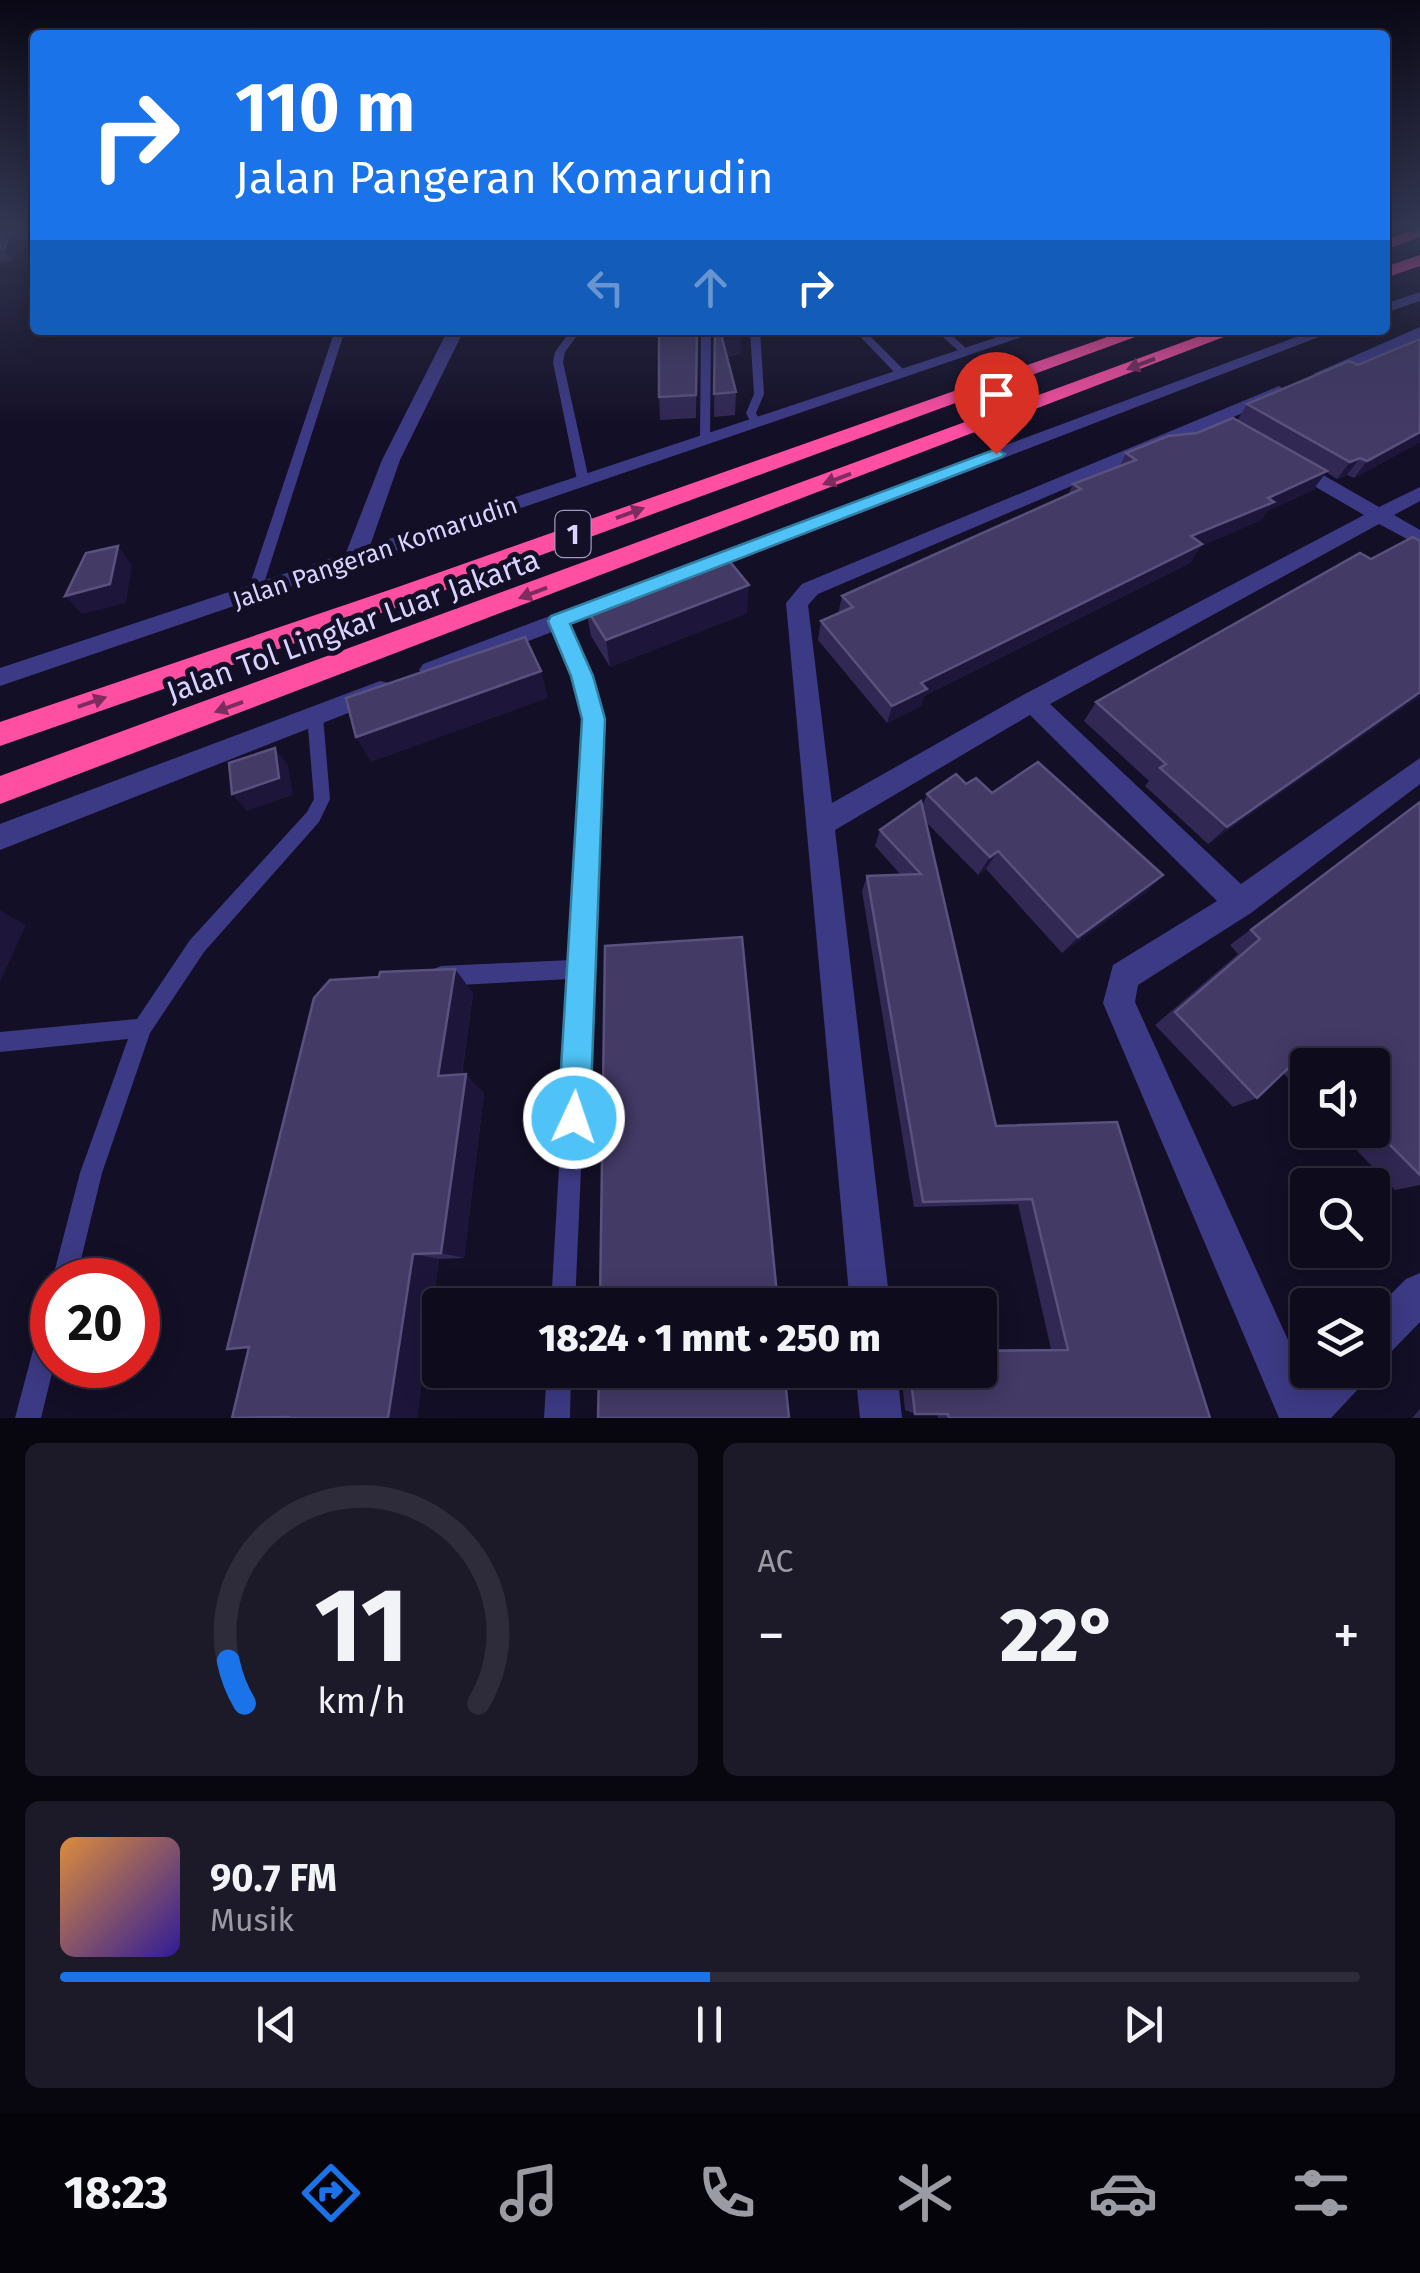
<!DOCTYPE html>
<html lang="id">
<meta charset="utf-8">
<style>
body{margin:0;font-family:"Fira Sans",sans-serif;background:#1c1929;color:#f1f3f6;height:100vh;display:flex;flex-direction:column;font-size:38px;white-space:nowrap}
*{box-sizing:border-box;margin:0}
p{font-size:32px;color:#9b9ba3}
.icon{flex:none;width:55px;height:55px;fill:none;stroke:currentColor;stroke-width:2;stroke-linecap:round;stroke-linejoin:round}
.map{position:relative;height:1418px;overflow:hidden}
.side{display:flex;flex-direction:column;gap:25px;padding:25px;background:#08060f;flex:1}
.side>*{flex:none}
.banner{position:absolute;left:30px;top:30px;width:1360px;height:305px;border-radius:10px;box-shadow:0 5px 25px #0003,0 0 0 2px #2e2b3b;background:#1a73e8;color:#fff;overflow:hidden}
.fabs{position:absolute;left:1290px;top:1048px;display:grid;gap:20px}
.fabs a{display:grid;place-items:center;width:100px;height:100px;border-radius:10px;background:#0e0b1c;box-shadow:0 5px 25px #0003,0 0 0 2px #2e2b3b;font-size:50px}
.speed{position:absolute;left:30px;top:1258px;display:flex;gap:20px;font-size:50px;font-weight:700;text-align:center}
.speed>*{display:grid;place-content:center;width:130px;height:130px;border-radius:50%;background:#0e0b1c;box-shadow:0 5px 25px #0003,0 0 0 2px #2e2b3b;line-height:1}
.speed .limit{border:15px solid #d22;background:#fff;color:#111}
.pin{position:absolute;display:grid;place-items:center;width:85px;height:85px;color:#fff;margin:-102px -42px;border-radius:50% 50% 50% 0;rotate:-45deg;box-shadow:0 0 10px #0007}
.pin .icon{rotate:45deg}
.me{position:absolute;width:110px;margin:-55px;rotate:3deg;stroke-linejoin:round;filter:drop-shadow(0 0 8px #0008)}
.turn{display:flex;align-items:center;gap:35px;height:210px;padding:0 40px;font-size:45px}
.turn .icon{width:130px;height:130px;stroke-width:2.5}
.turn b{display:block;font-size:70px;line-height:85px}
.lanes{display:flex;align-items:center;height:95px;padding:0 40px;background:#0003;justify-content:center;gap:50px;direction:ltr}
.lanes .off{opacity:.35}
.big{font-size:75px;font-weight:800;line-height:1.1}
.side .tile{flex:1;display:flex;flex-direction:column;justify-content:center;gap:15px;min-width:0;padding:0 35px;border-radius:15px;background:#1c1929}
.side .dial{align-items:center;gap:0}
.dial svg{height:260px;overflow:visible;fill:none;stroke:#2e2b3b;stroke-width:7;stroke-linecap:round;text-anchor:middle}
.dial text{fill:#f1f3f6;stroke:none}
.song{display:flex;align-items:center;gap:30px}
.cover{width:120px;height:120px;border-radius:15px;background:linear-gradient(135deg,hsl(30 70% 55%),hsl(250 70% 35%))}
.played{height:10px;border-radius:5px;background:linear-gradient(90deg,#1a73e8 50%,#2e2b3b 50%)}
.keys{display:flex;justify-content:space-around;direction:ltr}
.heat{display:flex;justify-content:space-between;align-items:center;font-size:55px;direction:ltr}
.side .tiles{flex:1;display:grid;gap:25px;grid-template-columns:1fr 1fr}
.tile:last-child{grid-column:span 2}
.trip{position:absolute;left:422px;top:1288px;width:575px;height:100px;border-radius:10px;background:#0e0b1c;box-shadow:0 5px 25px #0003,0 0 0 2px #2e2b3b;font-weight:800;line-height:100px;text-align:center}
.tabs{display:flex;height:160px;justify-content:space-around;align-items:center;background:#06040b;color:#9b9ba3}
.tabs .icon{width:70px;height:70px}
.tabs .active{color:#1a73e8}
.tabs b{font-size:45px;color:#f1f3f6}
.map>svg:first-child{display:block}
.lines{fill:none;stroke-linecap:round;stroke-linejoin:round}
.service{fill:#3d3a85;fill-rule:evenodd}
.minor{fill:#3d3a85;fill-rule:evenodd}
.tertiary{fill:#3d3a85;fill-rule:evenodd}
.motorway{fill:#ff4fa3;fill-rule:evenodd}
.wall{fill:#312854}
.shaded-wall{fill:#1d163a}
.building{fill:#433a66;stroke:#5a527e;stroke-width:2.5}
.oneway{fill:#7d2c5e}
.route{fill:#4fc3f7;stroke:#337fa1;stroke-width:2.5}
.labels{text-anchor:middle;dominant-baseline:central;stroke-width:10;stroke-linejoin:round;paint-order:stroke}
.far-street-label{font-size:25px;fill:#d9d4ff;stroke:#130f26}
.shield{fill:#130f26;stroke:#9e99be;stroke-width:2.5}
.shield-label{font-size:28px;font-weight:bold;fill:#d9d4ff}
.street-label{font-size:30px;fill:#d9d4ff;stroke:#130f26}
</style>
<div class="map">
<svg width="1420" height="1418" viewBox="0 0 1420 1418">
<rect width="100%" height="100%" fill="#130f26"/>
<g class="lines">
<g class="service">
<path d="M 335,330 L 345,330 L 260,596 L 253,601 L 248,599 L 246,596 Z"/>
<path d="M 571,330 L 581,330 L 565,352 L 563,362 L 589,480 L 583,483 L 577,480 L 553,362 L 555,352 Z"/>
<path d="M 701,330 L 711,330 L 710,438 L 705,441 L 700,438 Z"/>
<path d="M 750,330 L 760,330 L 764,394 L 756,413 L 760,421 L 755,424 L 751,423 L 746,413 L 754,394 Z"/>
<path d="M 854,330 L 864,330 L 904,370 L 904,374 L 896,374 Z"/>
<path d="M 935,330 L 946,330 L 970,352 L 962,354 Z"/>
<path d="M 985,330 L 996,330 L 1008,340 L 1000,342 Z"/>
<path d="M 559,616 L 566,621 L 589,676 L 601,719 L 575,1305 L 551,1305 L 570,979 L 441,986 L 434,983 L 431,976 L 434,969 L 441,966 L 571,960 L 585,719 L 575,676 L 552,621 Z"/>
<path d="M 315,710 L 320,712 L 323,716 L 330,799 L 319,822 L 204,952 L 150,1033 L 102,1173 L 76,1280 L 52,1281 L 80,1173 L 128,1039 L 0,1052 L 0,1032 L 137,1019 L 190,940 L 307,812 L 314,799 L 307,716 L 310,712 Z"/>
<path d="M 52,1312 L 54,1365 L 41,1418 L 15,1418 L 40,1324 L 43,1315 Z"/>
<path d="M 547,1370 L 571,1370 L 570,1418 L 544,1418 Z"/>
</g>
<g class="minor">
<path d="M 35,230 L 35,238 L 0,243 L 0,235 Z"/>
<path d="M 1420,327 L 1420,338 L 1327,378 L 1313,374 Z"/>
<path d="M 448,330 L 464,330 L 400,460 L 364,563 L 361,568 L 345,568 L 342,563 L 382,460 Z"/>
<path d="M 1279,386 L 1287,391 L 1285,395 L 818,594 L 808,605 L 832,803 L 1023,695 L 1364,515 L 1283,468 L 1283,460 L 1297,460 L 1379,507 L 1420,487 L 1420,501 L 1394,515 L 1420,530 L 1420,546 L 1379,524 L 1050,704 L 1241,884 L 1420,758 L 1420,784 L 1251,913 L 1138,985 L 1135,1002 L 1307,1382 L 1318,1370 L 1368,1370 L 1362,1385 L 1331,1418 L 1279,1418 L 1103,1003 L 1113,965 L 1217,901 L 1030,715 L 835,830 L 890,1305 L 850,1305 L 786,603 L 802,584 Z"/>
<path d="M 1420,1273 L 1420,1322 L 1386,1357 L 1372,1363 L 1372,1313 L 1406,1279 Z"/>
<path d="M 855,1370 L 897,1370 L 902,1418 L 860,1418 Z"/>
</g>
<g class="tertiary">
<path d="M 1420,292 L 1420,301 L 1385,313 L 1385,304 Z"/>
<path d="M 1019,330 L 1042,330 L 0,686 L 0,668 Z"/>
<path d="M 1315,330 L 1337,330 L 681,582 L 665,582 L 662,577 L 665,572 Z"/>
<path d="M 618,590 L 626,593 L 629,598 L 626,603 L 439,676 L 423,676 L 419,670 L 423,664 Z"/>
<path d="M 380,681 L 389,683 L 392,690 L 389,697 L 0,850 L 0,824 Z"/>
</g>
<g class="motorway">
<path d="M 1420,228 L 1420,237 L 1385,250 L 1385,240 Z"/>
<path d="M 1420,255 L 1420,266 L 1385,278 L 1385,267 Z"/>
<path d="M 1127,330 L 1154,330 L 413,602 L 0,746 L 0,722 L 395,588 Z"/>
<path d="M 1216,330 L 1242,330 L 0,804 L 0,776 Z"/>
</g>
</g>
<g class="wall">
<path d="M 0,233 L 20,244 L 12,261 L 0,262 Z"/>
<path d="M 697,330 L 696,418 L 660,420 L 659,397 Z"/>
<path d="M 715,330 L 741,354 L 727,356 L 736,392 L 735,415 L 714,417 Z"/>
<path d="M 1420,339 L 1420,442 L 1354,478 L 1347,475 L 1337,479 L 1326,472 L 1313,490 L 1267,511 L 1261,520 L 1201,546 L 1190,563 L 924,696 L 921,706 L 887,723 L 818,640 L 821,621 L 838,614 L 842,596 L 1068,495 L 1073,484 L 1120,466 L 1126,453 L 1237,421 L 1247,404 L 1358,365 Z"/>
<path d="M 1420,541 L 1420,696 L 1208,844 L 1145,786 L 1149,781 L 1084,721 L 1096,702 L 1371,559 Z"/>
<path d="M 586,608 L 747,613 L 610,667 L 591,636 Z"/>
<path d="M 966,784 L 992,793 L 1163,875 L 1145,893 L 1062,953 L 986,869 L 978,875 L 925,821 L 996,1126 L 1210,1418 L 938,1418 L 937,1414 L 915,1414 L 905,1410 L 901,1370 L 980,1370 L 980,1349 L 1051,1349 L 1018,1204 L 914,1207 L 862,891 L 867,876 L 901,875 L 875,846 L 880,830 L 922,807 L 927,794 Z"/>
<path d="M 1420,801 L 1420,1185 L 1395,1190 L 1337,1130 L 1372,1130 L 1372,1065 L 1308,1065 L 1308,1099 L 1283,1073 L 1257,1098 L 1233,1107 L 1155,1025 L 1238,954 L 1230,945 Z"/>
<path d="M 455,969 L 473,993 L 462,1075 L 484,1093 L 464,1258 L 439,1259 L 417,1418 L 289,1418 L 249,1347 L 379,977 Z"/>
<path d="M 1420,1409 L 1420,1418 L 1412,1418 Z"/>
</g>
<g class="shaded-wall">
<path d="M 0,228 L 21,228 L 0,232 Z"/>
<path d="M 12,232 L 20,244 L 12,261 L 4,249 Z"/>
<path d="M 741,331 L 741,354 L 721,356 L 721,334 Z"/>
<path d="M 1420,432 L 1420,442 L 1354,478 L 1367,461 Z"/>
<path d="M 1360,458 L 1347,475 L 1337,479 L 1350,462 Z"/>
<path d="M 1327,471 L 1313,490 L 1267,511 L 1261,520 L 1201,546 L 1190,563 L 924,696 L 921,706 L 887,723 L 892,706 L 921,683 L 1191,536 L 1268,498 Z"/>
<path d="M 118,546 L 132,565 L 126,603 L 82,614 L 65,596 Z"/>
<path d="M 749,585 L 747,613 L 610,667 L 606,640 Z"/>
<path d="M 541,671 L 548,698 L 371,762 L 356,737 Z"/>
<path d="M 1420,692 L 1420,696 L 1208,844 L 1227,827 Z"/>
<path d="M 275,748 L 288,765 L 293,795 L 247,811 L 232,794 Z"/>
<path d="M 998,851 L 986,869 L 978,875 L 990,857 Z"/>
<path d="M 1163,875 L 1145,893 L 1062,953 L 1078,937 Z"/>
<path d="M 0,910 L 26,925 L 0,982 Z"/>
<path d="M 455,969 L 473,993 L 459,1094 L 438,1076 Z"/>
<path d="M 466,1074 L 484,1093 L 464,1258 L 441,1253 Z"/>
<path d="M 413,1254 L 439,1259 L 417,1418 L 388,1418 Z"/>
</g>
<g class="building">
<path d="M 12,232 L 4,249 L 0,249 L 0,233 Z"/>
<path d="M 659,330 L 697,330 L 696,395 L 659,397 Z"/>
<path d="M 715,330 L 741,330 L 721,334 L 736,392 L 714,394 Z"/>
<path d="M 1420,339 L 1420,432 L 1367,461 L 1360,458 L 1350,462 L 1247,404 L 1349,361 L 1358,365 Z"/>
<path d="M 1233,418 L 1327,471 L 1268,498 L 1274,502 L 1191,536 L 1202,544 L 921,683 L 927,689 L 892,706 L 821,621 L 853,607 L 842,596 L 1081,489 L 1073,484 L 1136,460 L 1126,453 L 1168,436 L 1197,433 Z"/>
<path d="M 1413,537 L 1420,541 L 1420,692 L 1227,827 L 1160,768 L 1166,764 L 1096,702 L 1360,553 L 1371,559 Z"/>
<path d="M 118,546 L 110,584 L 65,596 L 86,553 Z"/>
<path d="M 726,557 L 749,585 L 606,640 L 586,608 Z"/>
<path d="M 525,637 L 541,671 L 356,737 L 346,698 Z"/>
<path d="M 275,748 L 279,778 L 232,794 L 229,763 Z"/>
<path d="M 1038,762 L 1163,875 L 1078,937 L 998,851 L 990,857 L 927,794 L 956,774 L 966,784 L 976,778 L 992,793 Z"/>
<path d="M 921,801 L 996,1126 L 1117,1122 L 1210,1418 L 949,1418 L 948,1414 L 915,1414 L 910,1372 L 899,1370 L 980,1370 L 980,1351 L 1068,1350 L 1032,1199 L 923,1202 L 867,876 L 921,874 L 880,830 Z"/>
<path d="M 1420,802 L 1420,1175 L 1372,1127 L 1372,1065 L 1311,1065 L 1302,1055 L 1257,1098 L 1175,1012 L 1260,939 L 1251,930 Z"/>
<path d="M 742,937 L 778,1305 L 600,1305 L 605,946 Z"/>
<path d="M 455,969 L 438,1076 L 466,1074 L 441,1253 L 413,1254 L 388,1418 L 289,1418 L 289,1417 L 232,1418 L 249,1347 L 227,1349 L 314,998 L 330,980 L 379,977 L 380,972 Z"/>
<path d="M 599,1370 L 784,1370 L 789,1418 L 598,1418 Z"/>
</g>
<defs><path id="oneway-solid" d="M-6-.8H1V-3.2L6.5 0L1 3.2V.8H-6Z" transform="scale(2.5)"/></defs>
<g class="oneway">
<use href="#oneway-solid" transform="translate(1141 364) rotate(159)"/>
<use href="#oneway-solid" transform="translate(837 479) rotate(159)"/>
<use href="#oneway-solid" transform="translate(630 513) rotate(-20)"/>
<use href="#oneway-solid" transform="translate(533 593) rotate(159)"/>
<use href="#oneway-solid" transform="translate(92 702) rotate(-19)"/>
<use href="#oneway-solid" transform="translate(229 707) rotate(160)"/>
</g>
<linearGradient id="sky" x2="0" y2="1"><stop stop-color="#0a0815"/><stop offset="0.53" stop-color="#333752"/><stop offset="1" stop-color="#333752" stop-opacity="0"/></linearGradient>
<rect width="1420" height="427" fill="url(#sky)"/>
<path class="route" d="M 996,449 L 1005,454 L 1002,457 L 570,624 L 593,676 L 605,719 L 590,1118 L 585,1130 L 574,1134 L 562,1130 L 558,1118 L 582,719 L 571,676 L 548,621 L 551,616 Z"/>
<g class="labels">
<g class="far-street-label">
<text transform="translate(375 553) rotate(-19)">Jalan Pangeran Komarudin</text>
</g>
<rect class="shield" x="555.5" y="511" width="35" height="46" rx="8"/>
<g class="shield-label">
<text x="573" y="534">1</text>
</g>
<g class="street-label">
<text transform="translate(353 626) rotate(-20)">Jalan Tol Lingkar Luar Jakarta</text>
</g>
</g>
</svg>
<div class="fabs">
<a><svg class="icon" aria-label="sound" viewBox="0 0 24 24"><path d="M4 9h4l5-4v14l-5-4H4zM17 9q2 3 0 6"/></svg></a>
<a><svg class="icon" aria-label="search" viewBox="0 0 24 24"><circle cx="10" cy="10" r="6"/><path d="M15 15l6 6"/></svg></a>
<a><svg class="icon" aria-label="layers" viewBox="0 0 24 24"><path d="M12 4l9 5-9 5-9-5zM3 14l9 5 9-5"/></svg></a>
</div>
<div class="speed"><div class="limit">20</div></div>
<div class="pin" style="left:996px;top:454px;background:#d93025"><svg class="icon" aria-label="arrive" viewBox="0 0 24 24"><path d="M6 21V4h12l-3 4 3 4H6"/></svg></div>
<svg class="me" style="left:574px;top:1118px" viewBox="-20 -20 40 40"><circle r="17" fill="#4fc3f7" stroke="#fff" stroke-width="3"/><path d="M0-11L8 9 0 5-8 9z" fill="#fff"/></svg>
<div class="trip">18:24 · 1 mnt · 250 m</div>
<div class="banner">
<div class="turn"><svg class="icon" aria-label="right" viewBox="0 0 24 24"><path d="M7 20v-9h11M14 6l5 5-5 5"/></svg><div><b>110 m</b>Jalan Pangeran Komarudin</div></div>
<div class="lanes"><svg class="icon off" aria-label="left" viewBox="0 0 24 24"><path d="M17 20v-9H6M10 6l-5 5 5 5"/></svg><svg class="icon off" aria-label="ahead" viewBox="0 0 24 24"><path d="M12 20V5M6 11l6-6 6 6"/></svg><svg class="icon" aria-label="right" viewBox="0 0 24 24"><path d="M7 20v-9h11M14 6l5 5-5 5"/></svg></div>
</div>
</div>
<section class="side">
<div class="tiles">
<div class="tile dial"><svg viewBox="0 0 100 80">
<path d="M14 69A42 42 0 1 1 86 69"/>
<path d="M14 69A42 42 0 0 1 9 56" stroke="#1a73e8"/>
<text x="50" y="56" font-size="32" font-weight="700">11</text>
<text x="50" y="72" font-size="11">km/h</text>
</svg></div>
<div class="tile"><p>AC</p>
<div class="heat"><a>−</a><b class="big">22°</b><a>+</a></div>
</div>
<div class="tile">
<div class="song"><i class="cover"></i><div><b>90.7 FM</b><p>Musik</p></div></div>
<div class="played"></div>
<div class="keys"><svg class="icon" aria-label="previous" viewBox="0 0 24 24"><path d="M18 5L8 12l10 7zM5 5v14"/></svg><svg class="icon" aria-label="pause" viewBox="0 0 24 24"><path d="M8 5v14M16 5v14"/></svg><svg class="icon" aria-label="next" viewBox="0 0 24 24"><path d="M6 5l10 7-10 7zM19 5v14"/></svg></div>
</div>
</div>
</section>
<nav class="tabs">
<b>18:23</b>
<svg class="icon active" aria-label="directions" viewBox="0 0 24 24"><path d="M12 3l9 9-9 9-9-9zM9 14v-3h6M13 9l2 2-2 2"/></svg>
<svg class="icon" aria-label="music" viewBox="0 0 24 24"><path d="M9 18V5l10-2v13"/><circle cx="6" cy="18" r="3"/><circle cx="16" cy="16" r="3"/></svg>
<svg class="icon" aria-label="phone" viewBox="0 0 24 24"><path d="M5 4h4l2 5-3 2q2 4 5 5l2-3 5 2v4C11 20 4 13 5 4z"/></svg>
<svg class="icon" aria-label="climate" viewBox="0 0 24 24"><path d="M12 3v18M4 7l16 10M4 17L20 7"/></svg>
<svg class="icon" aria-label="car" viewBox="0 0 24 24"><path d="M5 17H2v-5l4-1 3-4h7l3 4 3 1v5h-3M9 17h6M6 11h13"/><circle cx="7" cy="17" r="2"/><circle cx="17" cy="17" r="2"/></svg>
<svg class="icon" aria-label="filters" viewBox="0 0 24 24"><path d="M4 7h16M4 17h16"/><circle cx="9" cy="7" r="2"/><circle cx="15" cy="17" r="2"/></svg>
</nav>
